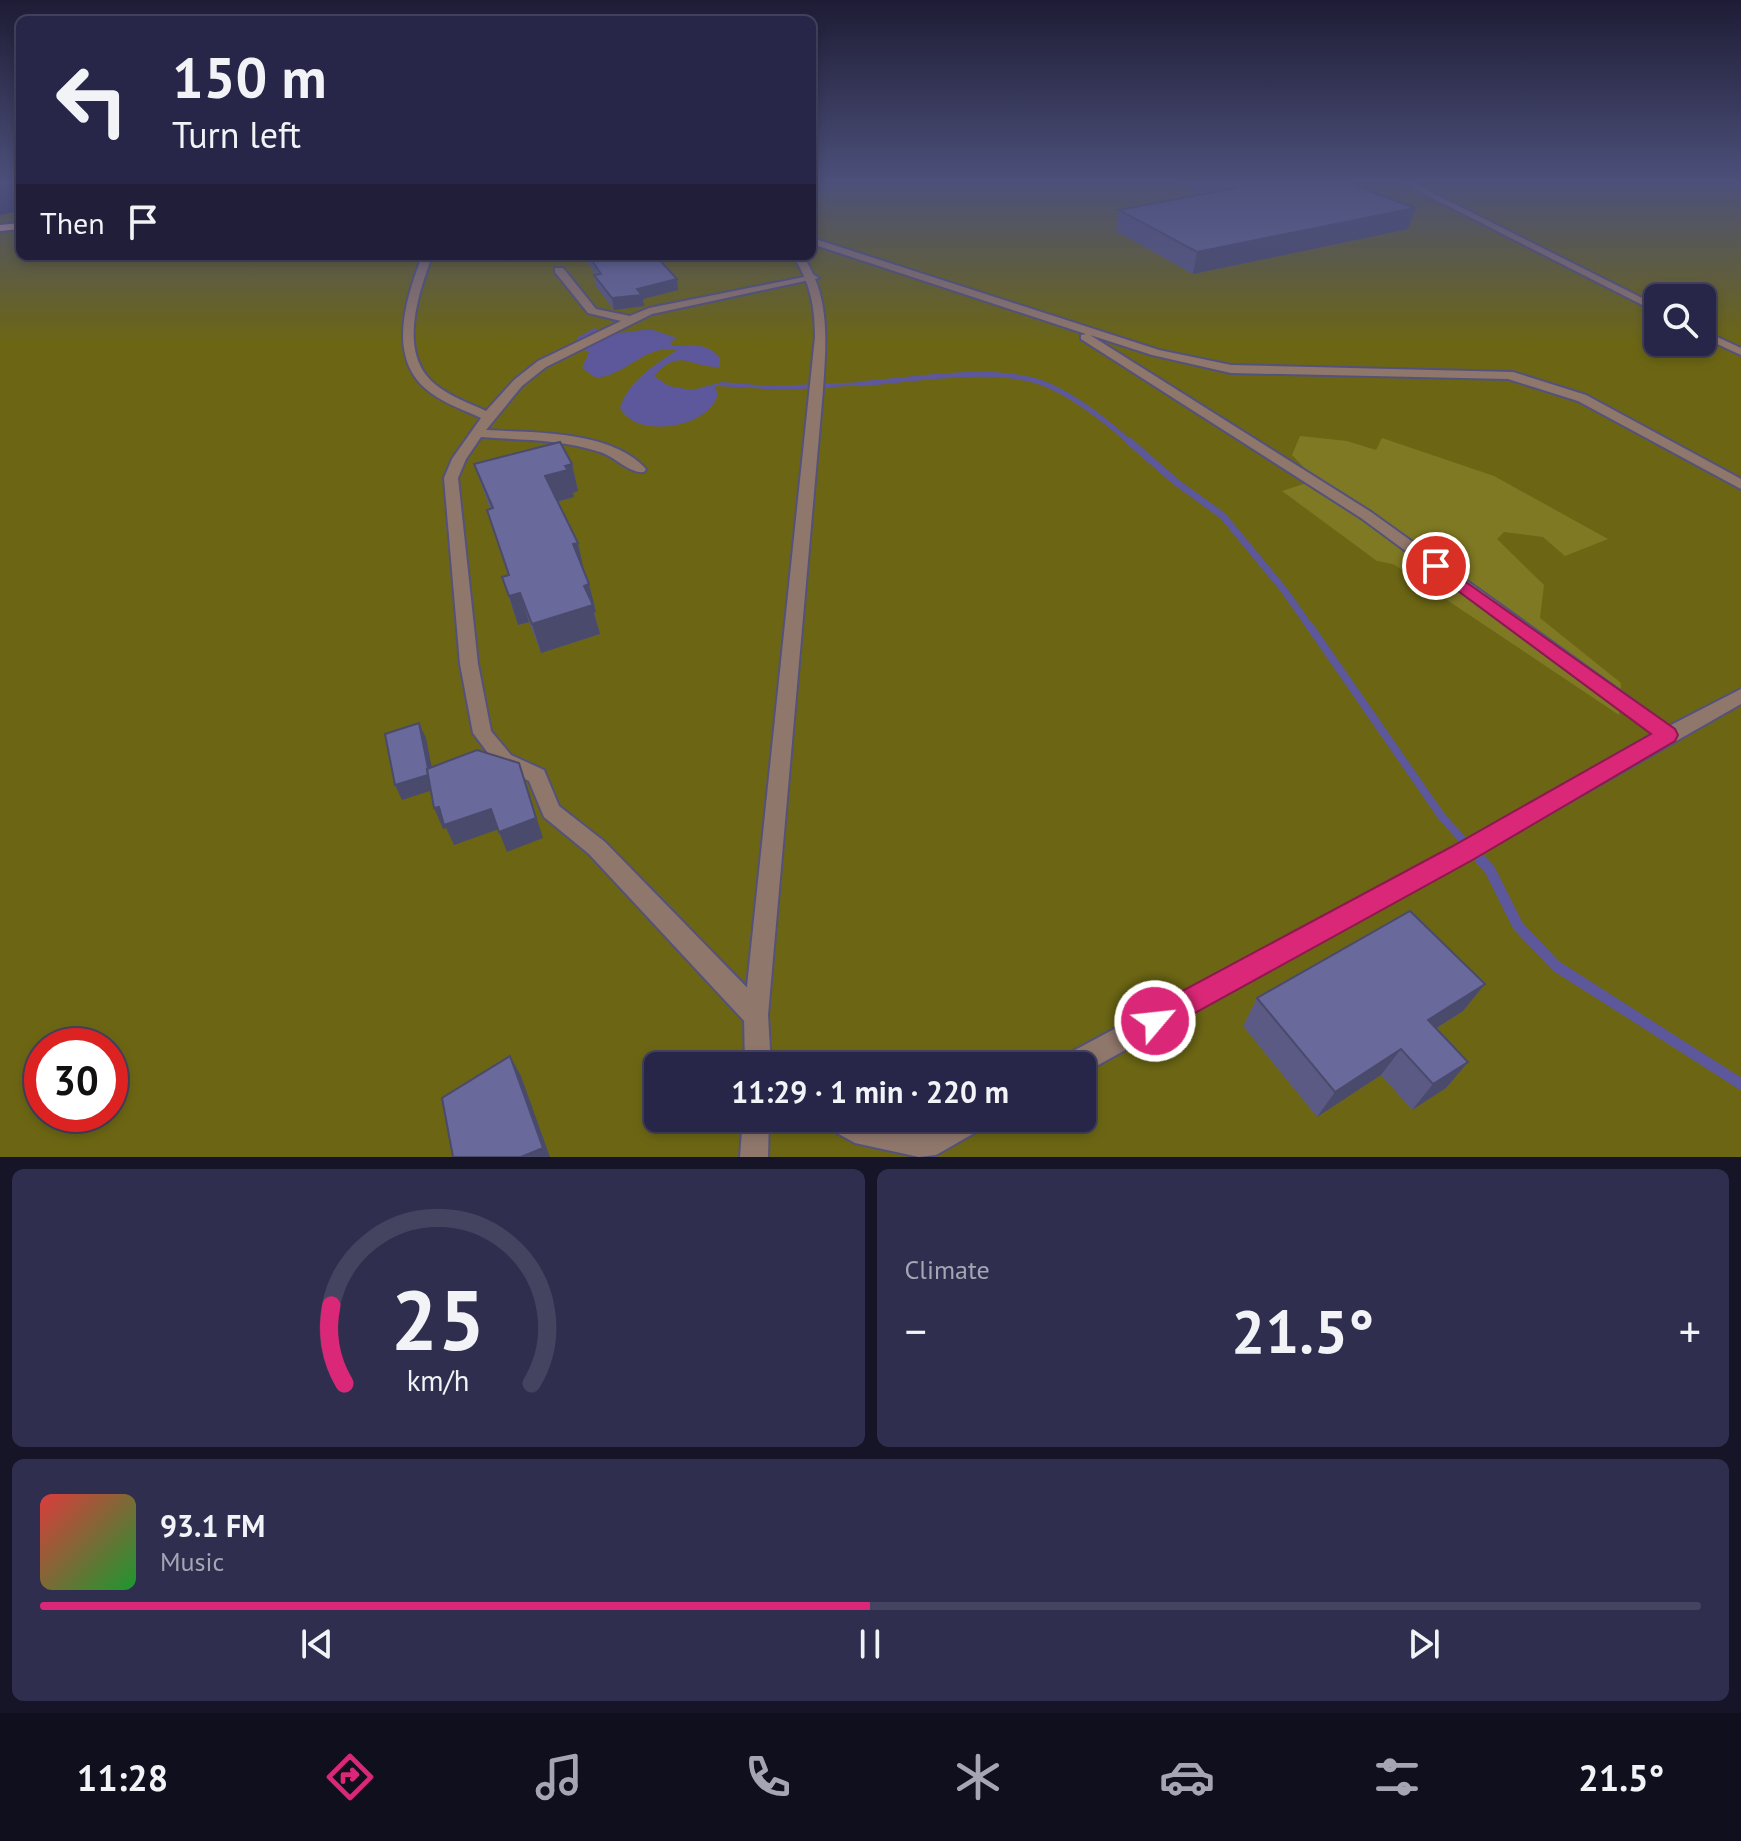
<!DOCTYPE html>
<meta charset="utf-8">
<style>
body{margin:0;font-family:"PT Sans",sans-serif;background:#302e4f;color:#f1f3f6;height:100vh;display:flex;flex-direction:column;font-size:30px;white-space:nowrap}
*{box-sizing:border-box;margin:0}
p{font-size:26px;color:#a5a5b4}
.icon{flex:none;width:44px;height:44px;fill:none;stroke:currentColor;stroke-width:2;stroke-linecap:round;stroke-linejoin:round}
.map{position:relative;height:1157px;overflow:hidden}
.drawer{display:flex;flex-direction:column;gap:12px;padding:12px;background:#161528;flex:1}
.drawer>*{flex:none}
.hud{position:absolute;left:16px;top:16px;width:800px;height:244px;border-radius:12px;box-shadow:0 4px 12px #0003,0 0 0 2px #444360;background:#282648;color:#f1f3f6;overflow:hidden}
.fabs{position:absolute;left:1644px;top:284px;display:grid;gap:16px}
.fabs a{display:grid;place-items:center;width:72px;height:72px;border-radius:12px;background:#282648;box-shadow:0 4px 12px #0003,0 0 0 2px #444360;font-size:40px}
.speed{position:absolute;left:24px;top:1028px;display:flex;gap:16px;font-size:40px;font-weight:700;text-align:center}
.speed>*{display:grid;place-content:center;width:104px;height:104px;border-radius:50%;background:#282648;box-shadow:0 4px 12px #0003,0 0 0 2px #444360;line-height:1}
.speed .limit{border:12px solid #d22;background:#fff;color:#111}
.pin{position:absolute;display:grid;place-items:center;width:68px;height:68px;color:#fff;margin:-34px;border:4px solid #fff;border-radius:50%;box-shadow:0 2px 8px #0007}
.me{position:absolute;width:88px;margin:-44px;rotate:62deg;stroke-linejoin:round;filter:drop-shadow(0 0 6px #0008)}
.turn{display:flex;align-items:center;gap:28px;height:168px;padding:0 24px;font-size:36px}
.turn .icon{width:104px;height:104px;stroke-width:2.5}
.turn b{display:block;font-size:56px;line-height:68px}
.then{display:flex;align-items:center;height:76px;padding:0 24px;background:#0003;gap:16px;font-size:30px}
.big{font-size:60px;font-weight:700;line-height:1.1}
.drawer .tile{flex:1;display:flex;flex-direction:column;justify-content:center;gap:12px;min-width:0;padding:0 28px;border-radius:12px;background:#302e4f}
.drawer .dial{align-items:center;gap:0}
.dial svg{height:208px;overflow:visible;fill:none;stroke:#444360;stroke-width:7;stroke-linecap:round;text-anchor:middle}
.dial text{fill:#f1f3f6;stroke:none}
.song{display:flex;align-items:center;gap:24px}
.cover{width:96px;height:96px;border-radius:12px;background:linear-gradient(135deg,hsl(0 70% 55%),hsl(130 70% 35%))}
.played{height:8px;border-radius:4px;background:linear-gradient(90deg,#db2777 50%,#444360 50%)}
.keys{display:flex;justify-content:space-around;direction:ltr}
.heat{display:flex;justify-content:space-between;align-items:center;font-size:44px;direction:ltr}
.drawer .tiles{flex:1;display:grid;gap:12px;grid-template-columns:1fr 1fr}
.tile:last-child{grid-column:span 2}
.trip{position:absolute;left:644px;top:1052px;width:452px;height:80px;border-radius:12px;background:#282648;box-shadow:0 4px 12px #0003,0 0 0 2px #444360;font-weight:700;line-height:80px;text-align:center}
.tabs{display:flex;height:128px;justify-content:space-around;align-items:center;background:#100f1d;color:#a5a5b4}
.tabs .icon{width:56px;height:56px}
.tabs .on{color:#db2777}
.tabs b{font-size:36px;color:#f1f3f6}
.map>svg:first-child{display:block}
.green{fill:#6c6614;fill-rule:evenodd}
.forest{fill:#7f7923}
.water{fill:#5c589b}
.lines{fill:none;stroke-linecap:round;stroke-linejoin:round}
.stream-far3{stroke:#5c589b;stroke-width:5}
.stream-far2{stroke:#5c589b;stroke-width:7}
.stream-far1{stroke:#5c589b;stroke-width:8}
.stream{stroke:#5c589b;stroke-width:11}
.minor-casing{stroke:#54527c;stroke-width:4}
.tertiary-casing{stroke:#54527c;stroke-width:4}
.primary-casing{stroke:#54527c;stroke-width:4}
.minor{fill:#90776c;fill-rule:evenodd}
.tertiary{fill:#90776c;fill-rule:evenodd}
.primary{fill:#e5b39d;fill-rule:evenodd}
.wall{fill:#5b5a85}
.shaded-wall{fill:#4a4a6c}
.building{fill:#6a699b;stroke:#4a4a6c;stroke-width:2}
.route{fill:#db2777;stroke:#8e194d;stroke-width:2}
</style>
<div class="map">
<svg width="1741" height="1157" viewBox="0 0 1741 1157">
<rect width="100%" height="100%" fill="#363360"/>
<path class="green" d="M 812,182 L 1741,182 L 1741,1157 L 0,1157 L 0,215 L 20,211 L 20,256 L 812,256 ZM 1658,298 L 1702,298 L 1702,342 L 1658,342 ZM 42,1046 L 110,1046 L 110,1114 L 42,1114 ZM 658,1066 L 1082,1066 L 1082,1118 L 658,1118 Z"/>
<path class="forest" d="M 1300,436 L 1347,441 L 1376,450 L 1382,438 L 1494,476 L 1608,539 L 1565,556 L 1543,537 L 1504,532 L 1497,539 L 1544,585 L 1540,618 L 1621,683 L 1619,715 L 1393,564 L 1377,561 L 1282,491 L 1316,480 L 1292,455 Z"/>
<path class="water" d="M 595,328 L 611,334 L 650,329 L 677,338 L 670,343 L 672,346 C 691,347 705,340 720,358 L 720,367 C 690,368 680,346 654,376 L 669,386 L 692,390 L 722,382 L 769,386 L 866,382 L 865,385 L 784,390 L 718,386 L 714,387 L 718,393 C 712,428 636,440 620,408 C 628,381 655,365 677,350 C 645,344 627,375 596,378 L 582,368 L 589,352 L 584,350 L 591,345 L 576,338 Z"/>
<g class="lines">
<path class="stream-far3" d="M 860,384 C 912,380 983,367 1033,380 C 1067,389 1105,420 1131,443"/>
<path class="stream-far2" d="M 1129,441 L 1176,482 L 1223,516 L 1284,590 L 1310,627"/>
<path class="stream-far1" d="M 1309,625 L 1442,817 L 1482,861"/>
<path class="stream" d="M 1480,859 L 1490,870 L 1518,926 L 1556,966 L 1741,1084"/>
<defs>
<g id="minor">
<path d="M 1401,182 L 1411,182 L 1658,306 L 1658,313 Z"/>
<path d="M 812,238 L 1159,350 L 1231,365 L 1513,372 L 1586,395 L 1741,479 L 1741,489 L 1578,401 L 1508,379 L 1231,373 L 1152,355 L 1090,335 L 1371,512 L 1669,726 L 1741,689 L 1741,704 L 1468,860 L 1082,1074 L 1082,1066 L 1058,1066 L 1062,1057 L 1452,848 L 1653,734 L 1361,518 L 1081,339 L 1081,335 L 1086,334 L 812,244 Z"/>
<path d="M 422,256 L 432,256 C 418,295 397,354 436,385 C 451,397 469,403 486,411 L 514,380 L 538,361 L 621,321 L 588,313 L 555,272 L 555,268 L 563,268 L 596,309 L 630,316 L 649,308 L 814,275 L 819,278 L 652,314 L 546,367 L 522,386 L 486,430 C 534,433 611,430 646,469 L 644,472 C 630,474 614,456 600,452 C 562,439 520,440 481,437 L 466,459 L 458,478 L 478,664 L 491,731 L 511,755 L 544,770 L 559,806 L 605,842 L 765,1006 L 768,1015 L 765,1024 L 756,1027 L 747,1024 L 589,854 L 544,817 L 529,781 L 497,765 L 473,733 L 460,664 L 444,478 L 452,459 L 481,418 C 464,410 446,404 431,393 C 385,360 406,299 422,256 Z"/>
<path d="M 1702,330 L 1741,348 L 1741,355 L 1702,337 Z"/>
<path d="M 822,1118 L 861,1118 L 924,1131 L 949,1118 L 989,1118 L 985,1127 L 936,1155 L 919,1157 L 855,1143 L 826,1127 Z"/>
</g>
<g id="tertiary">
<path d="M 793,256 L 803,256 C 831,298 826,342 823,390 L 768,1015 L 771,1066 L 745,1066 L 744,1015 L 815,337 C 815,306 810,282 793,256 Z"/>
<path d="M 743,1118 L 769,1118 L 768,1157 L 740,1157 Z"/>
</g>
<path id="primary" d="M 20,223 L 20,229 L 0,231 L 0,225 Z"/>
</defs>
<use href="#minor" class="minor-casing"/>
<use href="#tertiary" class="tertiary-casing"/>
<use href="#primary" class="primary-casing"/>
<use href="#minor" class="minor"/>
<use href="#tertiary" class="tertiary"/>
<use href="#primary" class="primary"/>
</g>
<g class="wall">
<path d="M 1175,182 L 1346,182 L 1408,229 L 1193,274 L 1116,231 L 1119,210 L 1202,195 Z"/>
<path d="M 583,256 L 660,256 L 661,262 L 677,279 L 678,290 L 643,299 L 644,306 L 614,310 L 596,286 L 594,275 L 596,275 Z"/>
<path d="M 474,464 L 572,464 L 578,491 L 573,493 L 574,497 L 558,502 L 589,584 L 596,612 L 594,613 L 600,634 L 541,653 L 529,622 L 518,625 L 502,577 L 508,575 L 487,510 L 490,509 Z"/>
<path d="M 1485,984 L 1463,1011 L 1437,1028 L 1468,1062 L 1446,1088 L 1412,1110 L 1381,1075 L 1317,1117 L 1243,1026 L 1257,998 Z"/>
</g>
<g class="shaded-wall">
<path d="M 1415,208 L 1408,229 L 1193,274 L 1197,252 Z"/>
<path d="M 677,279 L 678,290 L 643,299 L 644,306 L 614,310 L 612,298 L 637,289 Z"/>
<path d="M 572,464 L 578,491 L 573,493 L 574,497 L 552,503 L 545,476 L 565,466 Z"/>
<path d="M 578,543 L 584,571 L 573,544 Z"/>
<path d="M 589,584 L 596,612 L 594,613 L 600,634 L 541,653 L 532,624 L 584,586 Z"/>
<path d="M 520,593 L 529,622 L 518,625 L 509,596 Z"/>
<path d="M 419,723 L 426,738 L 436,789 L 402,800 L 395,785 Z"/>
<path d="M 519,763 L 543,838 L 507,852 L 499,832 Z"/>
<path d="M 439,807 L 491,809 L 499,829 L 454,845 L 446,828 L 443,829 L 434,808 Z"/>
<path d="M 1485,984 L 1463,1011 L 1408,1046 L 1428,1020 Z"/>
<path d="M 1401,1049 L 1381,1075 L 1317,1117 L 1335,1092 Z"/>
<path d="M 510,1056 L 521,1076 L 550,1157 L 521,1157 Z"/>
<path d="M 1468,1062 L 1446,1088 L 1412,1110 L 1433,1084 Z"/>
</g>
<g class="building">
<path d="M 1222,182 L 1346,182 L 1415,208 L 1197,252 L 1119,210 L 1236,188 Z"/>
<path d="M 589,256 L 656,256 L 677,279 L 637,289 L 642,295 L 612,298 L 594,275 L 601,274 Z"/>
<path d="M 560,442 L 572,464 L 565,466 L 568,470 L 545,476 L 578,543 L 573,544 L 589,584 L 584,586 L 593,605 L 532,624 L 520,593 L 509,596 L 502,577 L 509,575 L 487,510 L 493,508 L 474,464 Z"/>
<path d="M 419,723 L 428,768 L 427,769 L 428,775 L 395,785 L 385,734 Z"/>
<path d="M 477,750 L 519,763 L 536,818 L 499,832 L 491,809 L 444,825 L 439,807 L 434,808 L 427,769 Z"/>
<path d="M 1410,911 L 1485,984 L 1428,1020 L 1468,1062 L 1433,1084 L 1401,1049 L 1335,1092 L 1257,998 Z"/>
<path d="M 510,1056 L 543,1148 L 521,1157 L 453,1157 L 442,1098 Z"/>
</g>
<linearGradient id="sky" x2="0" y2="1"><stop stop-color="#1e1c35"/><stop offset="0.53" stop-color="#4c507a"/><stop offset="1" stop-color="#4c507a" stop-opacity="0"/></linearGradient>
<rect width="1741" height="344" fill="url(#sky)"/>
<path class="route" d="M 1436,561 L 1675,729 L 1678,735 L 1675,741 L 1469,862 L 1164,1030 L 1155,1034 L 1145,1030 L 1141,1021 L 1145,1011 L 1451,847 L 1651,734 L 1430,570 L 1427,566 L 1430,562 Z"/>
</svg>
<div class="fabs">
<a><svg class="icon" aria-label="search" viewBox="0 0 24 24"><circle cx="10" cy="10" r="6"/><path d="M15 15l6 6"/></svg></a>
</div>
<div class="speed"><div class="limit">30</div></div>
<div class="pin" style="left:1436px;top:566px;background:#d93025"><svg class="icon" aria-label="arrive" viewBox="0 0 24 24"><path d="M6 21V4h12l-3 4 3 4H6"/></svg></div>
<svg class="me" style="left:1155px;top:1021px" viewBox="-20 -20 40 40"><circle r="17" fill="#db2777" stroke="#fff" stroke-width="3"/><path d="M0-11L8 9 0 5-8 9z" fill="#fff"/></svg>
<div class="trip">11:29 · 1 min · 220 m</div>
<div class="hud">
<div class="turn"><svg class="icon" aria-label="left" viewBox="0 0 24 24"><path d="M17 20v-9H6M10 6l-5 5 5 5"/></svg><div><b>150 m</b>Turn left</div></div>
<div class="then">Then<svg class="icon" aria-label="arrive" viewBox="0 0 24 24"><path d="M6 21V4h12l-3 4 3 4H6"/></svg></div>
</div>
</div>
<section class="drawer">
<div class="tiles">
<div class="tile dial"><svg viewBox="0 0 100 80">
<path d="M14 69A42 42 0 1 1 86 69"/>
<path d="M14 69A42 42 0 0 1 9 39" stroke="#db2777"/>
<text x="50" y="56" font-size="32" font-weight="700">25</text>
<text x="50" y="72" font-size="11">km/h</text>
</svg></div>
<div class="tile"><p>Climate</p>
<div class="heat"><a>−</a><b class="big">21.5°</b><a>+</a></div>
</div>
<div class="tile">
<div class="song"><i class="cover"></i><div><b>93.1 FM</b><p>Music</p></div></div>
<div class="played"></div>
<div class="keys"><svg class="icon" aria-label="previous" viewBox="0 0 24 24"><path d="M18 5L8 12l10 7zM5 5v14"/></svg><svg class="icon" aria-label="pause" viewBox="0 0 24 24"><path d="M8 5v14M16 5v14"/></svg><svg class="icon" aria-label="next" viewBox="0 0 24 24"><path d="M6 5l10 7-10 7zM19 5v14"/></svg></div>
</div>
</div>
</section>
<nav class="tabs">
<b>11:28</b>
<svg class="icon on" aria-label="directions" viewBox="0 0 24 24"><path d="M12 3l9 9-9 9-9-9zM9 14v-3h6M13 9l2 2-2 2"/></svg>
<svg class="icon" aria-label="music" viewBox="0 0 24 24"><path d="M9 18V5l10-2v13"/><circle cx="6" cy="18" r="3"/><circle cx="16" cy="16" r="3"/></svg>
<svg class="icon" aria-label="phone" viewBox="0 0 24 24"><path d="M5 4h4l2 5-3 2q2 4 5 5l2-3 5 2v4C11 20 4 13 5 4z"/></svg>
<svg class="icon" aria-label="climate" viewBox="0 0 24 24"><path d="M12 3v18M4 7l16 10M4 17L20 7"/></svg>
<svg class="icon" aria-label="car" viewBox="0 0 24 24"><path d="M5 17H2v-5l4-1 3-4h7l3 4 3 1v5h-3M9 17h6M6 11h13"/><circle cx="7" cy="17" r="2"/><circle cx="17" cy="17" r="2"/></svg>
<svg class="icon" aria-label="filters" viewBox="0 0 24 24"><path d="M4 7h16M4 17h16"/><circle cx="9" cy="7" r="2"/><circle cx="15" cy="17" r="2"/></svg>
<b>21.5°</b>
</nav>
